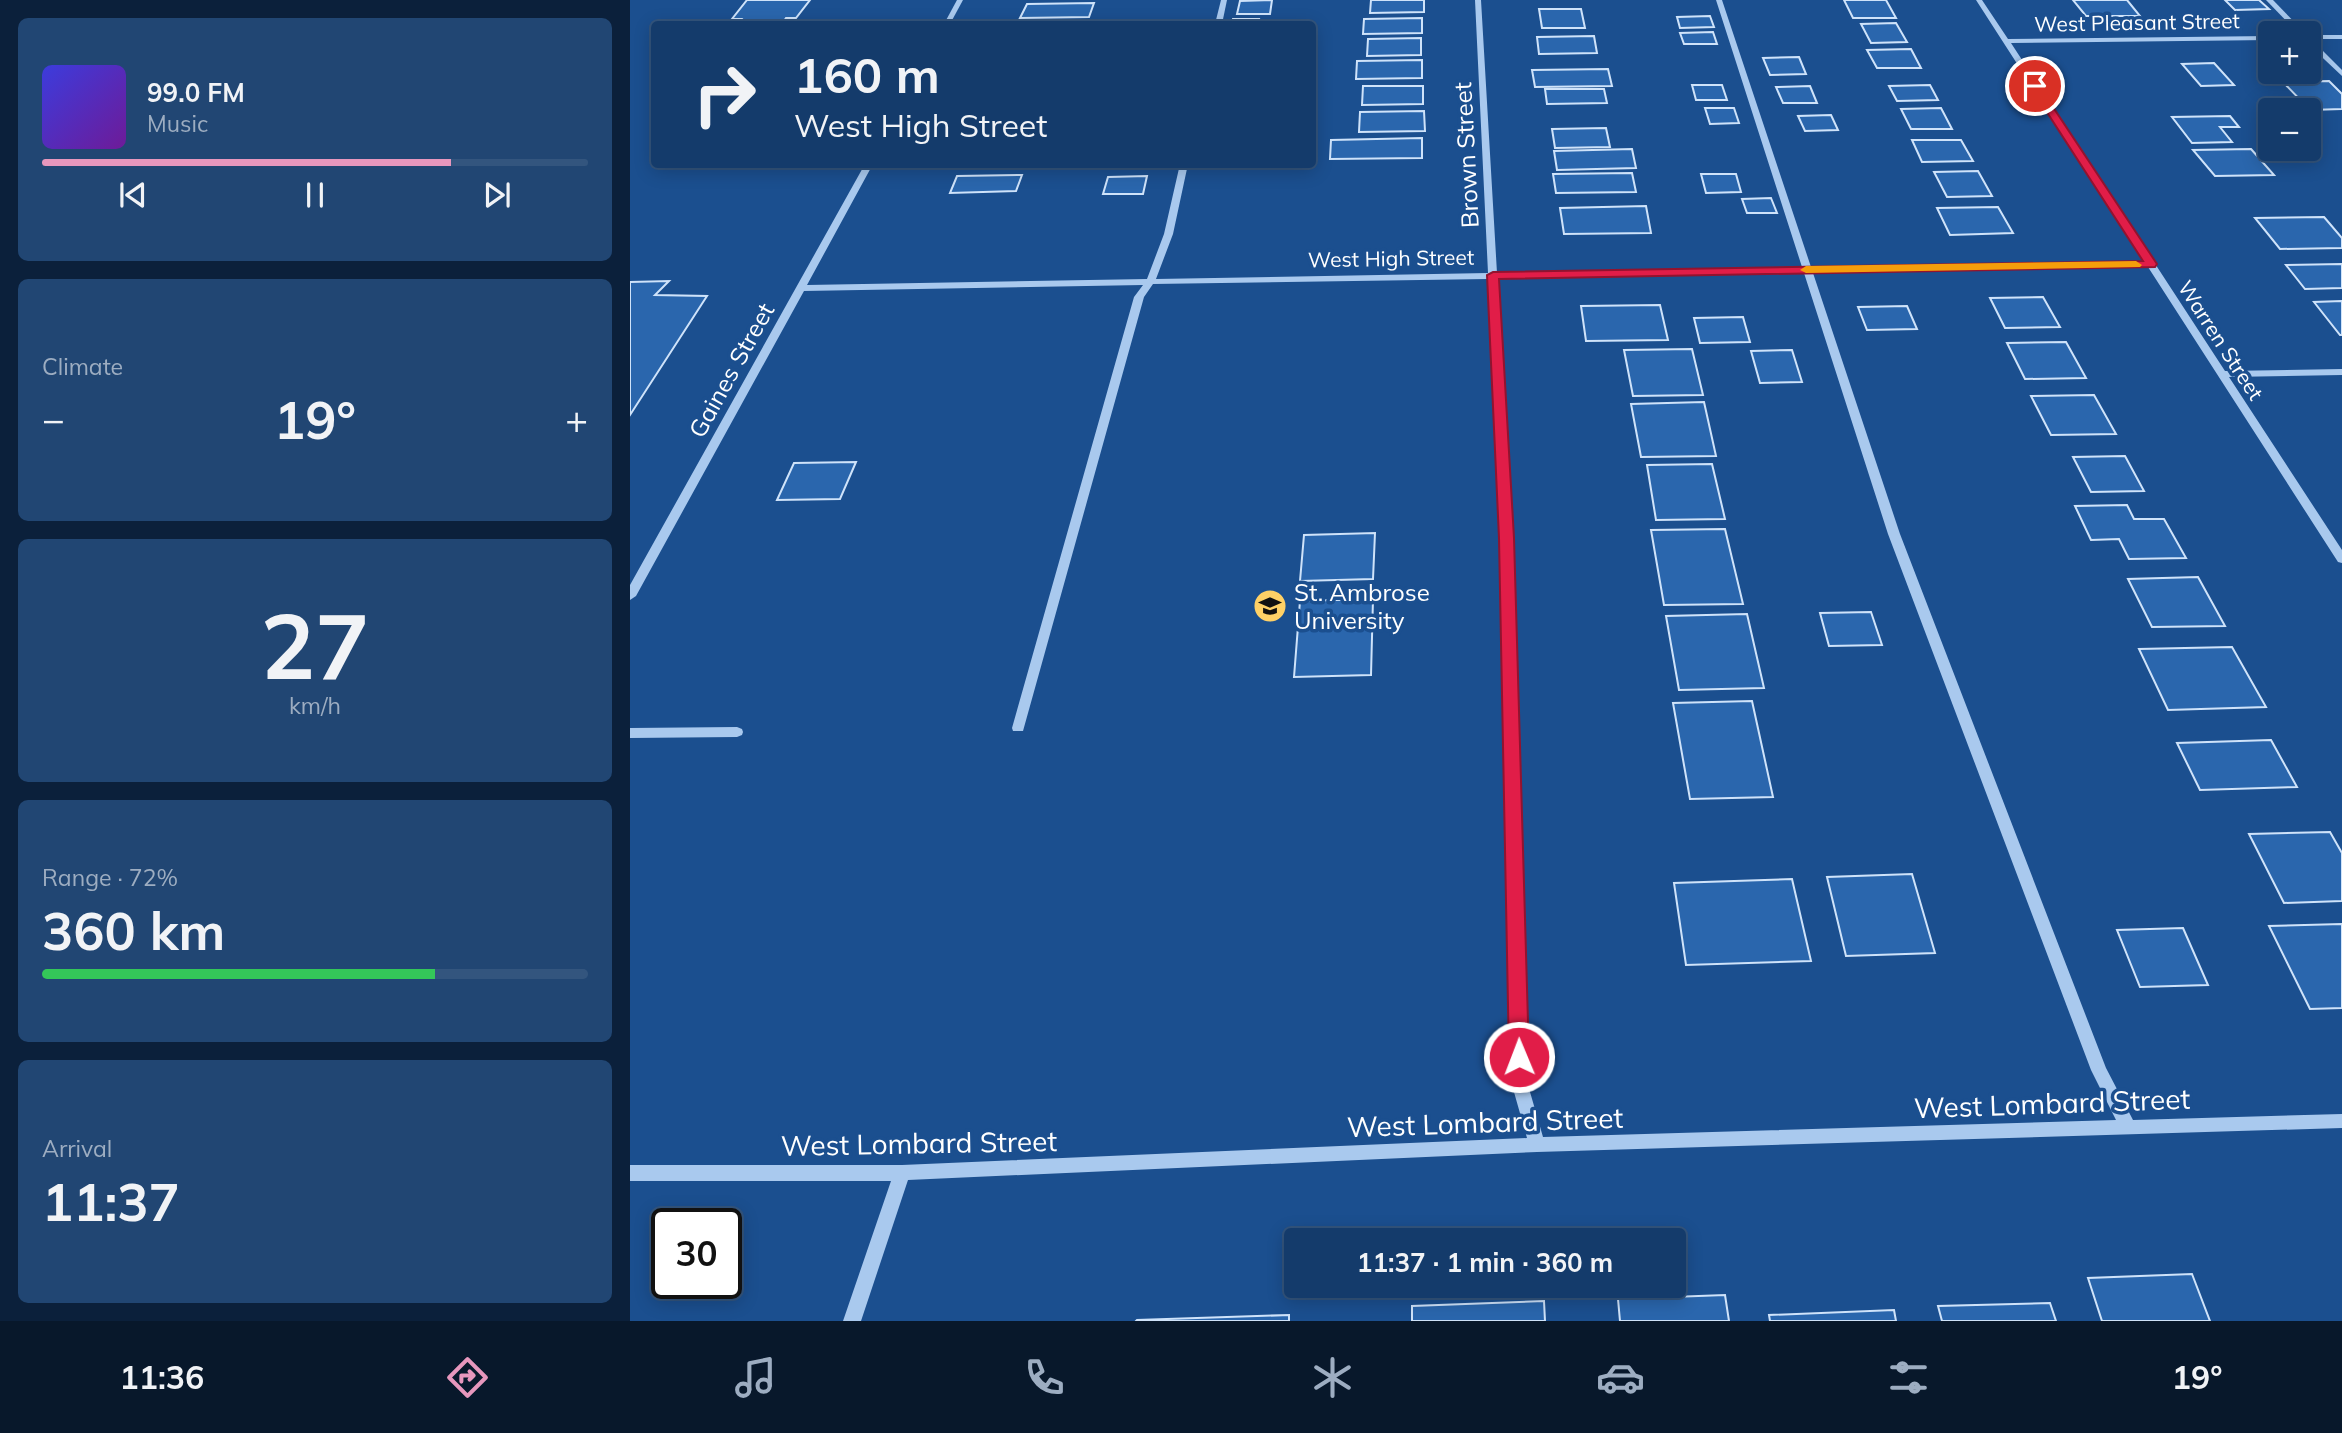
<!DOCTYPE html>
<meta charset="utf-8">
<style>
body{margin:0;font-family:Mulish,sans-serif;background:#214673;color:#f1f3f6;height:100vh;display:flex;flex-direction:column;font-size:26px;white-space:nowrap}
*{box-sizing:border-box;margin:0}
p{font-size:23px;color:#9dadc1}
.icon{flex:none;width:38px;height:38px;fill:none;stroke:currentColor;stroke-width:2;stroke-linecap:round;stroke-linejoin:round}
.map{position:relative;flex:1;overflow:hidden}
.drawer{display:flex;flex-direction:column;gap:18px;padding:18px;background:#0b203b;width:630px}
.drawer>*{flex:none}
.banner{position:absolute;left:21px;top:21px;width:665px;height:147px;border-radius:7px;box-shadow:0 4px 18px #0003,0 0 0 2px #33557e;background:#143b6b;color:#f1f3f6;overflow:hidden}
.tools{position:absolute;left:1628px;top:21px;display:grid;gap:14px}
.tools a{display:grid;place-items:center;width:63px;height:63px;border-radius:7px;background:#143b6b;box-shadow:0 4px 18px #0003,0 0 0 2px #33557e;font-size:35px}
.speed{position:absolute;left:21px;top:1208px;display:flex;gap:14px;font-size:35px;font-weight:700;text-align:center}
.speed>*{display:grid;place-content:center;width:91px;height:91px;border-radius:50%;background:#143b6b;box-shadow:0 4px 18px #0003,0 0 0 2px #33557e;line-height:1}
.speed .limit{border:4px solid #111;border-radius:10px;background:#fff;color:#111}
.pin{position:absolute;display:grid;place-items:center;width:60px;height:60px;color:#fff;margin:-30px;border:4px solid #fff;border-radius:50%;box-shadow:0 2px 7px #0007}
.me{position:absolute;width:77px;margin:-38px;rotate:359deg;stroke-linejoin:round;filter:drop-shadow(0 0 5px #0008)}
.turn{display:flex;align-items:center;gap:24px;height:147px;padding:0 28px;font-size:32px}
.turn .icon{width:91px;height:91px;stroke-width:2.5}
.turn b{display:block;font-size:49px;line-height:60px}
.big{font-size:52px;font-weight:700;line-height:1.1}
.drawer .tile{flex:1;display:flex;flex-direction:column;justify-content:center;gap:10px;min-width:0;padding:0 24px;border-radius:10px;background:#214673}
.drawer .dial{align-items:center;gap:0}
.dial b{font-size:91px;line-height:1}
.song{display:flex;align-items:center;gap:21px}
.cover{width:84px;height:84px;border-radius:10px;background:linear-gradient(135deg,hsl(240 70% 55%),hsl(280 70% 35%))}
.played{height:7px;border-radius:4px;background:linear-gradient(90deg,#e797bd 75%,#33557e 75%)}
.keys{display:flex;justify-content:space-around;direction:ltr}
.heat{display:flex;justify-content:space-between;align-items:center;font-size:38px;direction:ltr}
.charge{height:10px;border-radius:5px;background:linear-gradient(90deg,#34c759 72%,#33557e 0)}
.trip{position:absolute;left:654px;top:1228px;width:402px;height:70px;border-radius:7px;background:#143b6b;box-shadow:0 4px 18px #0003,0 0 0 2px #33557e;font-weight:700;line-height:70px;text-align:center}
.menu{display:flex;height:112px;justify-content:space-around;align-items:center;background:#08182b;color:#9dadc1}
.menu .icon{width:49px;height:49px}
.menu .on{color:#e797bd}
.menu b{font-size:32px;color:#f1f3f6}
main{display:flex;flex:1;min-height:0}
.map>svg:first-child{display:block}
.building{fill:#2a66ad;stroke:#cfe3fa;stroke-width:2}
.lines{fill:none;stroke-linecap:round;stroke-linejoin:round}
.minor{fill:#a9c9ee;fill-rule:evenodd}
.route{fill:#e11d48;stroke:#92132f;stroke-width:2}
.slow{fill:#f59e0b}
.labels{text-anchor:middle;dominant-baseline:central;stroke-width:7;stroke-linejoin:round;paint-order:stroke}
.far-street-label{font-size:21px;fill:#fff;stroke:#1b4f8f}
.street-label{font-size:24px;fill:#fff;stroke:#1b4f8f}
.poi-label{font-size:24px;fill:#fff;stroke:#1b4f8f;text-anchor:start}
.near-street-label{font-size:28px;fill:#fff;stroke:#1b4f8f}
</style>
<main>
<section class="drawer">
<div class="tile">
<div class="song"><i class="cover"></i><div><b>99.0 FM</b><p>Music</p></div></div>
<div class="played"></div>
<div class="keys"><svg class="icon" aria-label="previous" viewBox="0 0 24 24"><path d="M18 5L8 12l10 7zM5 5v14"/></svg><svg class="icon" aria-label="pause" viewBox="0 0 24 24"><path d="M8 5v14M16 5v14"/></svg><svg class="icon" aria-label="next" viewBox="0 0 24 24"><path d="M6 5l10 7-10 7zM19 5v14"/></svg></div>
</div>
<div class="tile"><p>Climate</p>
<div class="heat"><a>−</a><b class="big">19°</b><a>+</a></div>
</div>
<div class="tile dial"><b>27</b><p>km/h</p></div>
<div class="tile"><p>Range · 72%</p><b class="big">360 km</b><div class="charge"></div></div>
<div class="tile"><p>Arrival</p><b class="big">11:37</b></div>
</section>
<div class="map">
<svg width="1712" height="1321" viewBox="0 0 1712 1321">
<rect width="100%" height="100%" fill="#1b4f8f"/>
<g class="building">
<path d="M 117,0 L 180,0 L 166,18 L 156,18 L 152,24 L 106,24 L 111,19 L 102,19 Z"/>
<path d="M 642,0 L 640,14 L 607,14 L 610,1 Z"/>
<path d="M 741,0 L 794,0 L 794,12 L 740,13 Z"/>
<path d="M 1214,0 L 1256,0 L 1266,18 L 1223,18 Z"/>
<path d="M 1443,0 L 1497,0 L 1510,16 L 1456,16 Z"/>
<path d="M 1595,0 L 1629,0 L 1639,9 L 1605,10 Z"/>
<path d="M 464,3 L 459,17 L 390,18 L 397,4 Z"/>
<path d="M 909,9 L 951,9 L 955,28 L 912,28 Z"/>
<path d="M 1080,16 L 1084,27 L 1050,28 L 1047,17 Z"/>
<path d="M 792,18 L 792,33 L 733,34 L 734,19 Z"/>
<path d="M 603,19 L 629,19 L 628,24 L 602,24 Z"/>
<path d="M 1266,23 L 1277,42 L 1241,43 L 1231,24 Z"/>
<path d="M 1083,32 L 1087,44 L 1054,44 L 1050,33 Z"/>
<path d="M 964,36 L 967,53 L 909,54 L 907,37 Z"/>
<path d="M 791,38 L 791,55 L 737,56 L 738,39 Z"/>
<path d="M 1281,49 L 1291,68 L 1247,68 L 1237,50 Z"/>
<path d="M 1169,57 L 1176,74 L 1140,75 L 1133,58 Z"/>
<path d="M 792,60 L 792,78 L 726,79 L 727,61 Z"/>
<path d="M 1584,63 L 1604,85 L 1571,86 L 1552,64 Z"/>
<path d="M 978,69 L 982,86 L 905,87 L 902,70 Z"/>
<path d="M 1699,81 L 1712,94 L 1712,109 L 1680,110 L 1653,82 Z"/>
<path d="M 1062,85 L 1092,85 L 1097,100 L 1066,100 Z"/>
<path d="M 1300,85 L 1308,100 L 1267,101 L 1259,86 Z"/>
<path d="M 733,86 L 793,86 L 793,104 L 732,105 Z"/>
<path d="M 1180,86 L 1187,103 L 1153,103 L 1146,87 Z"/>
<path d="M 915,89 L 974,89 L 977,103 L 917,104 Z"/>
<path d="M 1075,108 L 1104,108 L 1109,123 L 1080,124 Z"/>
<path d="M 1311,108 L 1322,129 L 1281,129 L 1271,109 Z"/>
<path d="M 794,111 L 795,131 L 729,132 L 730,112 Z"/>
<path d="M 1201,115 L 1208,130 L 1175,131 L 1168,116 Z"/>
<path d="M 1600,116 L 1609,127 L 1590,127 L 1602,142 L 1562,143 L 1542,117 Z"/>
<path d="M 976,128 L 980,147 L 925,148 L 922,129 Z"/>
<path d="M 792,138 L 792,158 L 700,159 L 701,140 Z"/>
<path d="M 1282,140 L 1331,140 L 1343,161 L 1292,162 Z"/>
<path d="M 1002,149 L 1006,168 L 927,170 L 924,151 Z"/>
<path d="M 1621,149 L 1644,175 L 1585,176 L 1563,150 Z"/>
<path d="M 320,164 L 402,164 L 319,167 Z"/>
<path d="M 1348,171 L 1362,196 L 1317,197 L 1304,172 Z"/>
<path d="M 1002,173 L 1006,192 L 926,193 L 923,174 Z"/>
<path d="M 1071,174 L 1106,174 L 1111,192 L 1076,193 Z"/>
<path d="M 392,175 L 386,191 L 320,193 L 327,176 Z"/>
<path d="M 517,176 L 513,194 L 473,194 L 478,177 Z"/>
<path d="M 1141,198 L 1147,213 L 1117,213 L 1112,199 Z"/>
<path d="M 1016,206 L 1021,233 L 934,234 L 930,208 Z"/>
<path d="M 1368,207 L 1383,233 L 1320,235 L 1307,208 Z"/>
<path d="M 1694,217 L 1712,238 L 1712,248 L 1650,249 L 1625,218 Z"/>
<path d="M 1712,264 L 1712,288 L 1675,289 L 1656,265 Z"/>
<path d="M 39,281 L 25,295 L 77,296 L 0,415 L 0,282 Z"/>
<path d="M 1413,297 L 1430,327 L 1375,328 L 1360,298 Z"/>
<path d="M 1712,301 L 1712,335 L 1710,335 L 1684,302 Z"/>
<path d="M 1030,305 L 1038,340 L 956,341 L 951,306 Z"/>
<path d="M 1277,306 L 1287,329 L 1237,330 L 1228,307 Z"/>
<path d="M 1113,317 L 1120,342 L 1070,343 L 1064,318 Z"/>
<path d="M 1436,342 L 1456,378 L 1395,379 L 1377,343 Z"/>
<path d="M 1062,349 L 1073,395 L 1003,396 L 994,350 Z"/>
<path d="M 1162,350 L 1172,382 L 1130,383 L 1121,351 Z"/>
<path d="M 1464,395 L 1486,434 L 1421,435 L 1401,396 Z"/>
<path d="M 1074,402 L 1086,456 L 1011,457 L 1001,404 Z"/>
<path d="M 1495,456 L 1514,491 L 1461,492 L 1443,457 Z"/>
<path d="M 226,462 L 210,499 L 147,500 L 164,463 Z"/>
<path d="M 1082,464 L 1095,519 L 1026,520 L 1017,465 Z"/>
<path d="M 1497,505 L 1504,519 L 1534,519 L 1556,558 L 1499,559 L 1489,539 L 1461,540 L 1445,506 Z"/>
<path d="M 1095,529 L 1113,604 L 1034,605 L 1021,530 Z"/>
<path d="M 745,533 L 743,579 L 670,581 L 674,535 Z"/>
<path d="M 1568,577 L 1595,626 L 1522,627 L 1498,579 Z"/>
<path d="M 743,599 L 741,675 L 664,677 L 670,601 Z"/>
<path d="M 1241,612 L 1252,645 L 1199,646 L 1190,613 Z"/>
<path d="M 1117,614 L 1134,688 L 1049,690 L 1036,616 Z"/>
<path d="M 1602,647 L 1636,707 L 1538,710 L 1509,649 Z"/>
<path d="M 1122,701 L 1143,797 L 1060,799 L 1043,703 Z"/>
<path d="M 1641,740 L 1667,787 L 1570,790 L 1547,743 Z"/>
<path d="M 1700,832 L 1712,853 L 1712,901 L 1654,903 L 1619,834 Z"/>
<path d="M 1282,874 L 1305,953 L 1216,956 L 1197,877 Z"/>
<path d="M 1162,879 L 1181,961 L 1056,965 L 1044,883 Z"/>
<path d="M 1712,924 L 1712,1008 L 1680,1009 L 1639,926 Z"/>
<path d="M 1553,928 L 1578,985 L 1510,987 L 1487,930 Z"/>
<path d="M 1562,1274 L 1580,1321 L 1472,1321 L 1458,1278 Z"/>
<path d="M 1095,1295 L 1099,1321 L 990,1321 L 988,1299 Z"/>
<path d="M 914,1301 L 915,1321 L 782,1321 L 782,1306 Z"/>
<path d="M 1420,1303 L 1426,1321 L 1312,1321 L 1308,1306 Z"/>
<path d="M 1264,1310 L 1266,1321 L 1140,1321 L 1139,1315 Z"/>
<path d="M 659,1315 L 659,1321 L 506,1321 L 507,1320 Z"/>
</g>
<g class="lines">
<g class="minor">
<path d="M 327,0 L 333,0 L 320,24 L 314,24 Z"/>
<path d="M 591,0 L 597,0 L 592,24 L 585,24 Z"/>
<path d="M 845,0 L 851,0 L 867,273 L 1172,267 L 1086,0 L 1092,0 L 1181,267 L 1514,261 L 1346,0 L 1352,0 L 1378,39 L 1640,36 L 1640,40 L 1381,43 L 1595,371 L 1712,369 L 1712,375 L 1599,377 L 1712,550 L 1712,563 L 1708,562 L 1518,267 L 1183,273 L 1270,534 L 1476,1068 L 1503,1120 L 1712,1114 L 1712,1128 L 907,1152 L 278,1180 L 231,1321 L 213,1321 L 261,1181 L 0,1181 L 0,1165 L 272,1165 L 897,1138 L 882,1085 L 871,538 L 858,279 L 523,284 L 514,297 L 393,731 L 383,731 L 382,728 L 504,297 L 513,285 L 174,291 L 6,596 L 0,600 L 0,585 L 235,164 L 243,164 L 177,285 L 517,279 L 534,234 L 550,164 L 558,164 L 543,234 L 526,279 L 858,273 ZM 1174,273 L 1258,534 L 1461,1070 L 1486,1120 L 913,1137 L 898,1085 L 883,538 L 868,278 Z"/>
<path d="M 1636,0 L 1643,0 L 1675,33 L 1668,33 Z"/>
<path d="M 1678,35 L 1712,35 L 1712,39 L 1681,39 L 1712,70 L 1712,76 L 1678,44 Z"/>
<path d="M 107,727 L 112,729 L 113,732 L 112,735 L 107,737 L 0,738 L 0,728 Z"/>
</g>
</g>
<path class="route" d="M 1401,84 L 1409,86 L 1527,264 L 1525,267 L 869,279 L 884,538 L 899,1057 L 896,1063 L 889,1066 L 882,1063 L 879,1057 L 869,538 L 857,275 L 863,272 L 1513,261 L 1400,86 Z"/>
<path class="slow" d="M 1506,261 L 1512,265 L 1510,267 L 1176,273 L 1170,270 L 1176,266 Z"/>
<defs>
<symbol id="university-disc" viewBox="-11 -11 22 22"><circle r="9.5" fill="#ffd166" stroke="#1b4f8f"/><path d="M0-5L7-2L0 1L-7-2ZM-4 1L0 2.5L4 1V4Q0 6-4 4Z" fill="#111"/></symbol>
</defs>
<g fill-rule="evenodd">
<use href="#university-disc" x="621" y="587" width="38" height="38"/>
</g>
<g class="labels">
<g class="far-street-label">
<text transform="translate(1507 22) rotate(-1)">West Pleasant Street</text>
<text transform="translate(761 258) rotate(-1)">West High Street</text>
<text transform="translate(1591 340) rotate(57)">Warren Street</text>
</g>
<g class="street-label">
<text transform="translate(836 155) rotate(-93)">Brown Street</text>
<text transform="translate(101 370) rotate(-61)">Gaines Street</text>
</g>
<g class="poi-label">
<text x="664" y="592">St. Ambrose<tspan x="664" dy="28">University</tspan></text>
</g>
<g class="near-street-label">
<text transform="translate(1422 1103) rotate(-2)">West Lombard Street</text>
<text transform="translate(855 1122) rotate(-2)">West Lombard Street</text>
<text transform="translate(289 1143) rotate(-1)">West Lombard Street</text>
</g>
</g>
</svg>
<div class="tools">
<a>+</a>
<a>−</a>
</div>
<div class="speed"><div class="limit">30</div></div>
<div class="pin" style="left:1405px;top:86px;background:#d93025"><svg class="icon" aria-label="arrive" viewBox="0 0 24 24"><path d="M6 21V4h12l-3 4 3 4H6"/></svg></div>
<svg class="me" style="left:889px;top:1057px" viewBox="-20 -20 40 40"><circle r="17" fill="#e11d48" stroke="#fff" stroke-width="3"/><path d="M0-11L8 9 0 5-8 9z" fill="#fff"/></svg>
<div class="trip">11:37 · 1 min · 360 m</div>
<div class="banner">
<div class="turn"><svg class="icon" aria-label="right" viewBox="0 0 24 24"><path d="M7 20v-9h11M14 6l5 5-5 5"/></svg><div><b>160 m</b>West High Street</div></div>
</div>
</div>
</main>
<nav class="menu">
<b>11:36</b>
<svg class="icon on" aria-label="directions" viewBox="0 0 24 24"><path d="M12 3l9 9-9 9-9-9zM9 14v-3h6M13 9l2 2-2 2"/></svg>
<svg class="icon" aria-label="music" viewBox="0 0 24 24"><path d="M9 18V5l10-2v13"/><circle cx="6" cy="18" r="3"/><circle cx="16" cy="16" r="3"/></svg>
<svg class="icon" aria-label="phone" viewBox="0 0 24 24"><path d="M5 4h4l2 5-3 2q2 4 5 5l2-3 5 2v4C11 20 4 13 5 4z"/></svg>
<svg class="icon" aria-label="climate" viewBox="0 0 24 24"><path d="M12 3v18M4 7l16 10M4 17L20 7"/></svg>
<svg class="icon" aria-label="car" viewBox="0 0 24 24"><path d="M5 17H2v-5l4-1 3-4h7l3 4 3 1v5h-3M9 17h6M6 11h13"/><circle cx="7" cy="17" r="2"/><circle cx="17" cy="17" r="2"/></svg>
<svg class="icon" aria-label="filters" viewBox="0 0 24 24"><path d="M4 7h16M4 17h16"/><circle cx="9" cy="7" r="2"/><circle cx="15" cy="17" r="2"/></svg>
<b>19°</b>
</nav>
